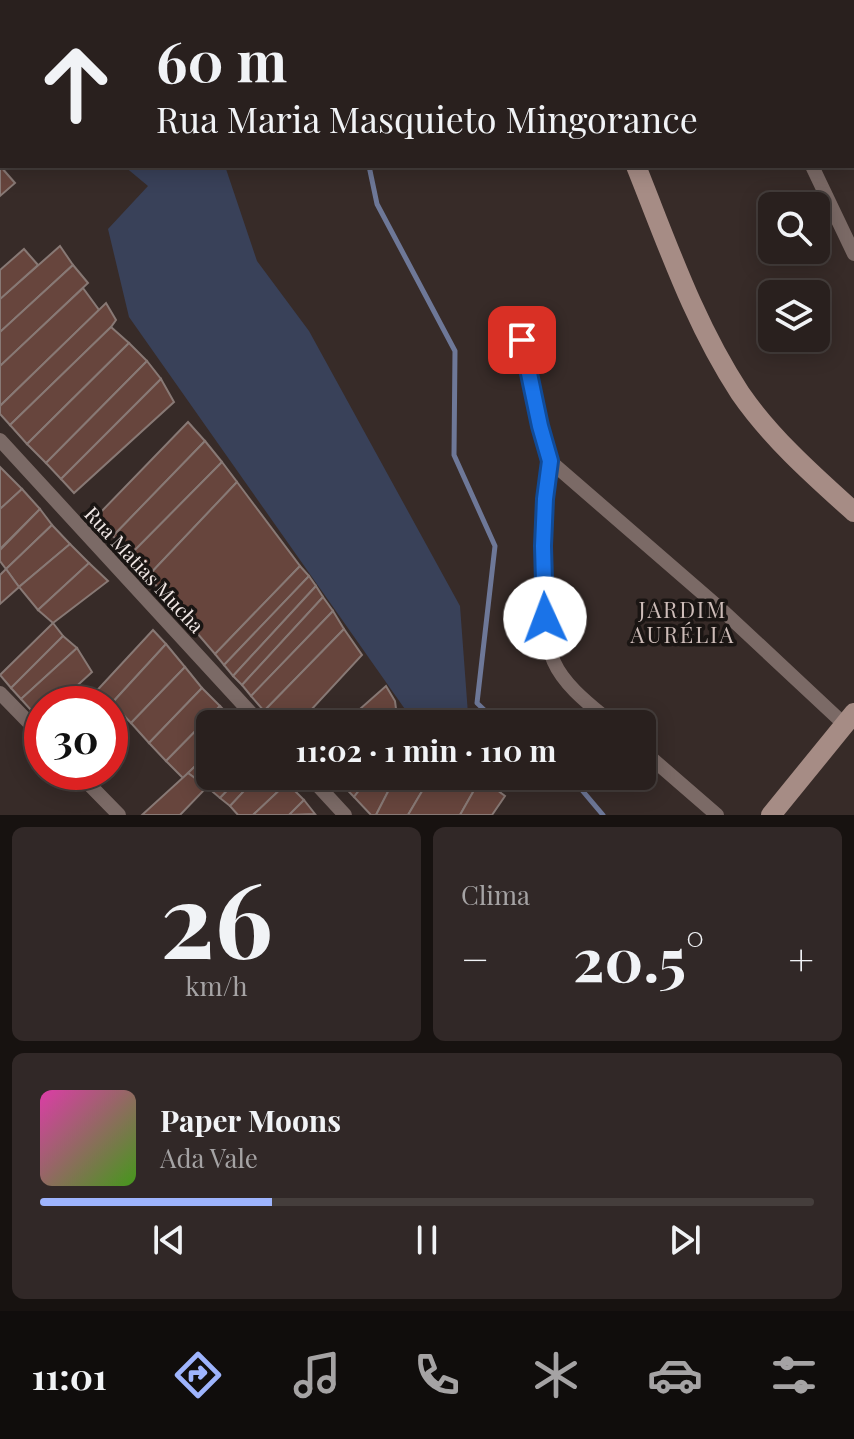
<!DOCTYPE html>
<html lang="pt">
<meta charset="utf-8">
<style>
body{margin:0;font-family:"Playfair Display",serif;background:#312827;color:#f1f3f6;height:100vh;display:flex;flex-direction:column;font-size:30px;white-space:nowrap}
*{box-sizing:border-box;margin:0}
p{font-size:26px;color:#a5a3a4}
.icon{flex:none;width:44px;height:44px;fill:none;stroke:currentColor;stroke-width:2;stroke-linecap:round;stroke-linejoin:round}
.map{position:relative;height:815px;overflow:hidden}
.side{display:flex;flex-direction:column;gap:12px;padding:12px;background:#171210;flex:1}
.side>*{flex:none}
.hud{position:absolute;left:0px;top:0px;width:854px;height:168px;box-shadow:0 4px 20px #0003,0 0 0 2px #453e3c;background:#29201e;color:#f1f3f6;overflow:hidden}
.controls{position:absolute;left:758px;top:192px;display:grid;gap:16px}
.controls a{display:grid;place-items:center;width:72px;height:72px;border-radius:12px;background:#29201e;box-shadow:0 4px 20px #0003,0 0 0 2px #453e3c;font-size:40px}
.speed{position:absolute;left:24px;top:686px;display:flex;gap:16px;font-size:40px;font-weight:700;text-align:center}
.speed>*{display:grid;place-content:center;width:104px;height:104px;border-radius:50%;background:#29201e;box-shadow:0 4px 20px #0003,0 0 0 2px #453e3c;line-height:1}
.speed .limit{border:12px solid #d22;background:#fff;color:#111}
.pin{position:absolute;display:grid;place-items:center;width:68px;height:68px;color:#fff;margin:-34px;border-radius:16px;box-shadow:0 4px 12px #0006}
.me{position:absolute;width:88px;margin:-44px;rotate:358deg;stroke-linejoin:round;filter:drop-shadow(0 0 6px #0008)}
.turn{display:flex;align-items:center;gap:28px;height:168px;padding:0 24px;font-size:36px}
.turn .icon{width:104px;height:104px;stroke-width:2.5}
.turn b{display:block;font-size:56px;line-height:68px}
.big{font-size:60px;font-weight:700;line-height:1.1}
.side .widget{flex:1;display:flex;flex-direction:column;justify-content:center;gap:12px;min-width:0;padding:0 28px;border-radius:12px;background:#312827}
.side .dial{align-items:center;gap:0}
.dial b{font-size:104px;line-height:1}
.song{display:flex;align-items:center;gap:24px}
.cover{width:96px;height:96px;border-radius:12px;background:linear-gradient(135deg,hsl(320 70% 55%),hsl(100 70% 35%))}
.played{height:8px;border-radius:4px;background:linear-gradient(90deg,#9eb4fd 30%,#453e3c 30%)}
.keys{display:flex;justify-content:space-around;direction:ltr}
.heat{display:flex;justify-content:space-between;align-items:center;font-size:44px;direction:ltr}
.side .tiles{flex:1;display:grid;gap:12px;grid-template-columns:1fr 1fr}
.widget:last-child{grid-column:span 2}
.trip{position:absolute;left:196px;top:710px;width:460px;height:80px;border-radius:12px;background:#29201e;box-shadow:0 4px 20px #0003,0 0 0 2px #453e3c;font-weight:700;line-height:80px;text-align:center}
.tabs{display:flex;height:128px;justify-content:space-around;align-items:center;background:#100d0c;color:#a5a3a4}
.tabs .icon{width:56px;height:56px}
.tabs .current{color:#9eb4fd}
.tabs b{font-size:36px;color:#f1f3f6}
.map>svg:first-child{display:block}
.green{fill:#394159}
.lines{fill:none;stroke-linecap:round;stroke-linejoin:round}
.stream{stroke:#6e7898;stroke-width:5}
.building{fill:#67453d;stroke:#887975;stroke-width:2}
.street{stroke:#7b6a66;stroke-width:14}
.secondary{stroke:#a68c85;stroke-width:20}
.route-casing{stroke:#114b97;stroke-width:20}
.route{stroke:#1a73e8;stroke-width:14}
.labels{text-anchor:middle;dominant-baseline:central;stroke-width:7;stroke-linejoin:round;paint-order:stroke}
.street-label{font-size:20px;fill:#f0e7e5;stroke:#1a1513}
.neighbourhood-label{font-size:22px;letter-spacing:2px;fill:#cdbcb8;stroke:#1a1513}
</style>
<div class="map">
<svg width="854" height="815" viewBox="0 0 854 815">
<rect width="100%" height="100%" fill="#372b28"/>
<g class="green">
<path d="M 0,0 L 234,0 L 235,2 L 2,2 L 2,112 L 0,111 Z"/>
<path d="M 124,166 L 225,166 L 257,261 L 309,331 L 460,606 L 468,714 L 462,724 L 418,724 L 414,722 L 129,317 L 108,229 L 148,186 Z"/>
</g>
<g class="lines">
<g class="stream">
<path d="M 329,2 L 329,0"/>
<path d="M 369,166 L 377,204 L 455,351 L 454,455 L 495,546 L 477,703 L 499,724"/>
<path d="M 558,776 L 581,789 L 603,815"/>
</g>
</g>
<g class="building">
<path d="M 1,167 L 15,183 L 0,196 L 0,168 Z"/>
<path d="M 60,246 L 73,265 L 0,332 L 0,299 Z"/>
<path d="M 24,249 L 38,265 L 0,299 L 0,270 Z"/>
<path d="M 73,265 L 88,283 L 0,366 L 0,332 Z"/>
<path d="M 83,288 L 99,310 L 0,406 L 0,366 Z"/>
<path d="M 106,303 L 116,320 L 111,327 L 10,425 L 0,414 L 0,406 Z"/>
<path d="M 111,327 L 129,343 L 27,444 L 10,425 Z"/>
<path d="M 129,343 L 147,361 L 46,463 L 27,444 Z"/>
<path d="M 147,361 L 161,379 L 61,479 L 46,463 Z"/>
<path d="M 161,379 L 174,402 L 74,493 L 61,479 Z"/>
<path d="M 188,422 L 205,441 L 113,536 L 98,515 Z"/>
<path d="M 205,441 L 222,462 L 130,555 L 113,536 Z"/>
<path d="M 222,462 L 237,482 L 148,576 L 130,555 Z"/>
<path d="M 0,467 L 22,489 L 0,509 Z"/>
<path d="M 237,482 L 300,566 L 215,654 L 148,576 Z"/>
<path d="M 22,489 L 40,509 L 0,549 L 0,509 Z"/>
<path d="M 40,509 L 52,525 L 6,569 L 0,561 L 0,550 Z"/>
<path d="M 52,525 L 70,544 L 19,587 L 6,569 Z"/>
<path d="M 70,544 L 89,563 L 38,610 L 19,587 Z"/>
<path d="M 89,563 L 108,581 L 53,623 L 38,610 Z"/>
<path d="M 300,566 L 309,576 L 224,665 L 215,654 Z"/>
<path d="M 6,569 L 19,587 L 0,604 L 0,575 Z"/>
<path d="M 309,576 L 316,586 L 233,676 L 224,665 Z"/>
<path d="M 316,586 L 323,597 L 242,685 L 233,676 Z"/>
<path d="M 323,597 L 333,611 L 251,696 L 242,685 Z"/>
<path d="M 333,611 L 344,629 L 264,711 L 251,696 Z"/>
<path d="M 53,623 L 63,636 L 11,688 L 0,675 Z"/>
<path d="M 344,629 L 362,655 L 298,724 L 276,724 L 264,711 Z"/>
<path d="M 153,630 L 166,644 L 110,705 L 97,704 L 90,698 Z"/>
<path d="M 63,636 L 77,648 L 21,699 L 11,688 Z"/>
<path d="M 166,644 L 185,667 L 131,723 L 112,703 Z"/>
<path d="M 77,648 L 92,672 L 57,704 L 42,704 L 42,718 L 40,720 L 21,699 Z"/>
<path d="M 185,667 L 202,688 L 149,743 L 131,723 Z"/>
<path d="M 386,686 L 395,701 L 398,724 L 343,724 Z"/>
<path d="M 202,688 L 220,706 L 166,761 L 149,743 Z"/>
<path d="M 220,706 L 237,724 L 210,724 L 210,752 L 183,778 L 166,761 Z"/>
<path d="M 210,752 L 210,776 L 218,776 L 207,787 L 188,773 Z"/>
<path d="M 188,773 L 207,787 L 180,815 L 142,815 Z"/>
<path d="M 218,776 L 241,776 L 220,798 L 207,787 Z"/>
<path d="M 241,776 L 258,776 L 230,806 L 220,798 Z"/>
<path d="M 258,776 L 280,776 L 287,783 L 253,815 L 238,815 L 230,806 Z"/>
<path d="M 334,776 L 370,776 L 354,797 Z"/>
<path d="M 370,776 L 396,776 L 376,815 L 371,815 L 354,797 Z"/>
<path d="M 396,776 L 431,776 L 408,815 L 376,815 Z"/>
<path d="M 431,776 L 482,776 L 460,815 L 408,815 Z"/>
<path d="M 481,778 L 505,796 L 492,815 L 460,815 Z"/>
<path d="M 287,783 L 304,800 L 289,815 L 253,815 Z"/>
<path d="M 304,800 L 315,814 L 289,815 Z"/>
</g>
<g class="lines">
<g class="street">
<path d="M 741,0 L 742,2"/>
<path d="M 498,2 L 503,0"/>
<path d="M 852,80 L 854,81"/>
<path d="M 812,166 L 854,254"/>
<path d="M 522,340 L 540,426 L 550,461 L 723,611 L 844,724"/>
<path d="M 0,440 L 261,724"/>
<path d="M 550,461 C 545,502 543,542 543,584 C 544,610 543,637 554,662 C 565,687 593,707 613,724"/>
<path d="M 0,693 L 42,736"/>
<path d="M 642,750 L 717,815"/>
<path d="M 77,772 L 119,815"/>
<path d="M 309,776 L 345,815"/>
</g>
<g class="secondary">
<path d="M 571,0 L 571,2"/>
<path d="M 636,166 C 667,243 694,323 740,393 C 771,438 814,476 854,512"/>
<path d="M 771,815 L 854,713"/>
</g>
</g>
<g class="lines">
<defs>
<path id="route" d="M 522,340 L 540,426 L 550,461 L 545,499 L 543,546 L 545,618"/>
</defs>
<use href="#route" class="route-casing"/>
<use href="#route" class="route"/>
</g>
<g class="labels">
<g class="street-label">
<text transform="translate(145 569) rotate(47)">Rua Matias Mucha</text>
</g>
<g class="neighbourhood-label">
<text x="683" y="609">JARDIM<tspan x="683" dy="25">AURÉLIA</tspan></text>
</g>
</g>
</svg>
<div class="controls">
<a><svg class="icon" aria-label="search" viewBox="0 0 24 24"><circle cx="10" cy="10" r="6"/><path d="M15 15l6 6"/></svg></a>
<a><svg class="icon" aria-label="layers" viewBox="0 0 24 24"><path d="M12 4l9 5-9 5-9-5zM3 14l9 5 9-5"/></svg></a>
</div>
<div class="speed"><div class="limit">30</div></div>
<div class="pin" style="left:522px;top:340px;background:#d93025"><svg class="icon" aria-label="arrive" viewBox="0 0 24 24"><path d="M6 21V4h12l-3 4 3 4H6"/></svg></div>
<svg class="me" style="left:545px;top:618px" viewBox="-20 -20 40 40"><circle r="19" fill="#fff"/><path d="M0-13L10 11 0 6-10 11z" fill="#1a73e8"/></svg>
<div class="trip">11:02 · 1 min · 110 m</div>
<div class="hud">
<div class="turn"><svg class="icon" aria-label="ahead" viewBox="0 0 24 24"><path d="M12 20V5M6 11l6-6 6 6"/></svg><div><b>60 m</b>Rua Maria Masquieto Mingorance</div></div>
</div>
</div>
<section class="side">
<div class="tiles">
<div class="widget dial"><b>26</b><p>km/h</p></div>
<div class="widget"><p>Clima</p>
<div class="heat"><a>−</a><b class="big">20.5°</b><a>+</a></div>
</div>
<div class="widget">
<div class="song"><i class="cover"></i><div><b>Paper Moons</b><p>Ada Vale</p></div></div>
<div class="played"></div>
<div class="keys"><svg class="icon" aria-label="previous" viewBox="0 0 24 24"><path d="M18 5L8 12l10 7zM5 5v14"/></svg><svg class="icon" aria-label="pause" viewBox="0 0 24 24"><path d="M8 5v14M16 5v14"/></svg><svg class="icon" aria-label="next" viewBox="0 0 24 24"><path d="M6 5l10 7-10 7zM19 5v14"/></svg></div>
</div>
</div>
</section>
<nav class="tabs">
<b>11:01</b>
<svg class="icon current" aria-label="directions" viewBox="0 0 24 24"><path d="M12 3l9 9-9 9-9-9zM9 14v-3h6M13 9l2 2-2 2"/></svg>
<svg class="icon" aria-label="music" viewBox="0 0 24 24"><path d="M9 18V5l10-2v13"/><circle cx="6" cy="18" r="3"/><circle cx="16" cy="16" r="3"/></svg>
<svg class="icon" aria-label="phone" viewBox="0 0 24 24"><path d="M5 4h4l2 5-3 2q2 4 5 5l2-3 5 2v4C11 20 4 13 5 4z"/></svg>
<svg class="icon" aria-label="climate" viewBox="0 0 24 24"><path d="M12 3v18M4 7l16 10M4 17L20 7"/></svg>
<svg class="icon" aria-label="car" viewBox="0 0 24 24"><path d="M5 17H2v-5l4-1 3-4h7l3 4 3 1v5h-3M9 17h6M6 11h13"/><circle cx="7" cy="17" r="2"/><circle cx="17" cy="17" r="2"/></svg>
<svg class="icon" aria-label="filters" viewBox="0 0 24 24"><path d="M4 7h16M4 17h16"/><circle cx="9" cy="7" r="2"/><circle cx="15" cy="17" r="2"/></svg>
</nav>
